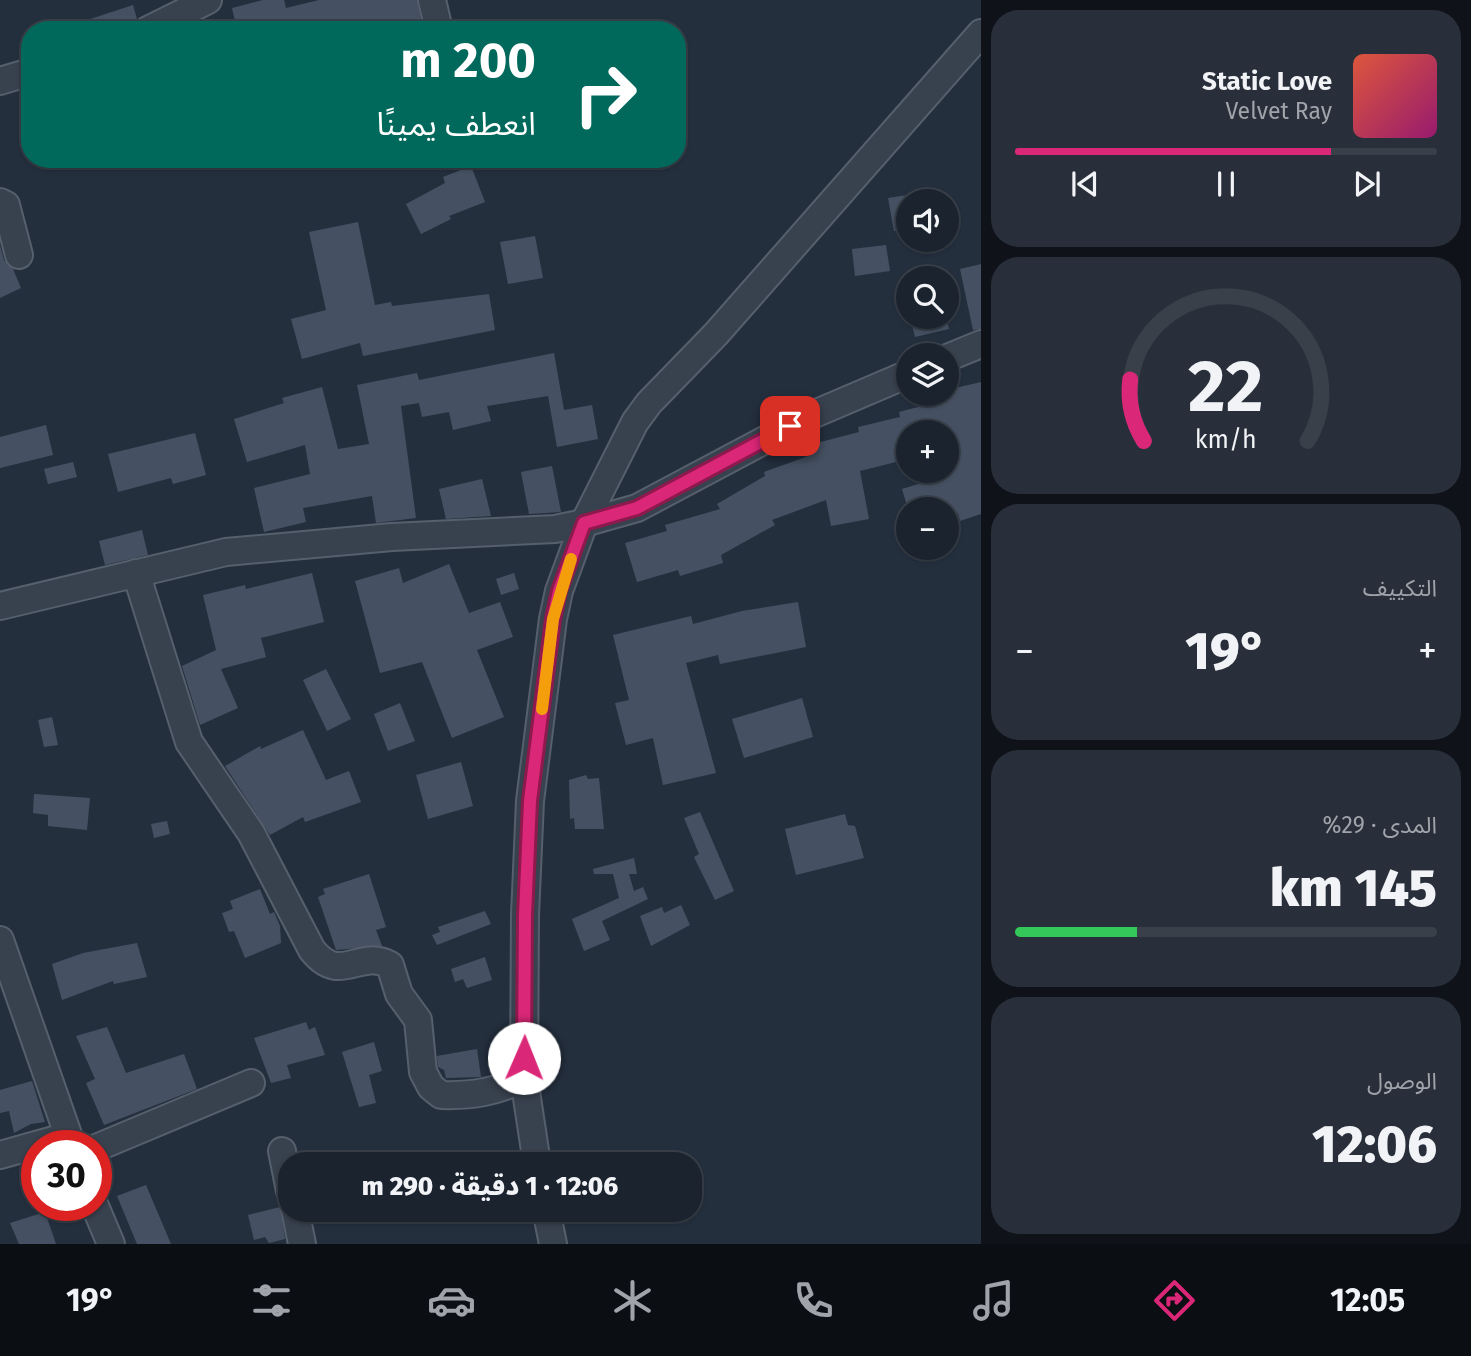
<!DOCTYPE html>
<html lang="ar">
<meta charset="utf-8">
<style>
body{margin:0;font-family:"Fira Sans","Noto Sans Arabic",sans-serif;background:#282f3a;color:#f1f3f6;direction:rtl;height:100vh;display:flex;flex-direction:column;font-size:26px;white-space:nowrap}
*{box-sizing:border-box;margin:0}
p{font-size:23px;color:#a0a4aa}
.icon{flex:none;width:38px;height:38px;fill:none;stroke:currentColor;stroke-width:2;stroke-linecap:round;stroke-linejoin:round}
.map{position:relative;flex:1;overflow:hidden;direction:ltr}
.panel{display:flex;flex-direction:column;gap:10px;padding:10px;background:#0f1319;width:490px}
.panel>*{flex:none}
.hud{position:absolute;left:21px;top:21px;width:665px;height:147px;border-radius:28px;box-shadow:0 2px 5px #0004,0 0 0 2px #39404a;direction:rtl;background:#00695c;color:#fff;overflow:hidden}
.tools{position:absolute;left:896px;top:189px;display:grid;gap:14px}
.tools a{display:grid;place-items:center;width:63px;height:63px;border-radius:50%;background:#1b232e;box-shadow:0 2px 5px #0004,0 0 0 2px #39404a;font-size:35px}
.speed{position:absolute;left:21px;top:1130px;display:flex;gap:14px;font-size:35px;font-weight:700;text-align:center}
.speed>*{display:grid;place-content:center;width:91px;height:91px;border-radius:50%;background:#1b232e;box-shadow:0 2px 5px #0004,0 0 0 2px #39404a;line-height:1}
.speed .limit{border:10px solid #d22;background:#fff;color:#111}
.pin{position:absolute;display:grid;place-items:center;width:60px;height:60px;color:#fff;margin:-30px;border-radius:14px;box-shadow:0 4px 10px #0006}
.me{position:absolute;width:77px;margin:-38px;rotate:1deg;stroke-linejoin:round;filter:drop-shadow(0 0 5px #0008)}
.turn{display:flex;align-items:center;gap:24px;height:147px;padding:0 35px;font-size:32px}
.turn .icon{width:91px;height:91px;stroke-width:2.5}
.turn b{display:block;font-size:49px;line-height:60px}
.big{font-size:52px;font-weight:800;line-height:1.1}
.panel .widget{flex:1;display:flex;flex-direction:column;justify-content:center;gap:10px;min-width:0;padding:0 24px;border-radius:28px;background:#282f3a}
.panel .dial{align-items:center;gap:0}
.dial svg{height:182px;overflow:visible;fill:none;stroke:#39404a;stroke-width:7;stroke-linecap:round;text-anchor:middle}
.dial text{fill:#f1f3f6;stroke:none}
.song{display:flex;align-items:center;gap:21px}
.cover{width:84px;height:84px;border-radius:10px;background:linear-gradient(135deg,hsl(10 70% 55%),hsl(320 70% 35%))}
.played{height:7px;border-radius:4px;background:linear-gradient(90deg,#db2777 75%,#39404a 75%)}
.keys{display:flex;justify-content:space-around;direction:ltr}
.heat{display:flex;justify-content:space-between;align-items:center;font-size:38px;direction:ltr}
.charge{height:10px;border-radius:5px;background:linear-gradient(90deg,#34c759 29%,#39404a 0)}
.trip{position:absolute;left:278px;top:1152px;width:424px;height:70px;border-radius:28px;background:#1b232e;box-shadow:0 2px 5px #0004,0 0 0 2px #39404a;font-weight:800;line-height:70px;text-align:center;direction:rtl}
.tabs{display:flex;height:112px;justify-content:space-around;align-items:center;background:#0b0e12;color:#a0a4aa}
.tabs .icon{width:49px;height:49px}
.tabs .selected{color:#db2777}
.tabs b{font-size:32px;color:#f1f3f6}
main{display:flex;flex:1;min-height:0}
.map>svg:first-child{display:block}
.building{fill:#455162}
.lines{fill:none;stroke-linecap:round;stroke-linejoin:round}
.minor-casing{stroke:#565f6c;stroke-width:30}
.minor{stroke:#38414e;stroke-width:26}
.route-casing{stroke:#8e194d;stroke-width:18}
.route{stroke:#db2777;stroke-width:12}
.slow{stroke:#f59e0b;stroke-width:12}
</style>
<main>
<section class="panel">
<div class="widget">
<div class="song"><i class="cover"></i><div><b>Static Love</b><p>Velvet Ray</p></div></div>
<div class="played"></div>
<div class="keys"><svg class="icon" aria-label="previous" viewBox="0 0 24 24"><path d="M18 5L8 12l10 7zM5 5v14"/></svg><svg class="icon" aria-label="pause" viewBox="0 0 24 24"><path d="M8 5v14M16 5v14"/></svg><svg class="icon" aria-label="next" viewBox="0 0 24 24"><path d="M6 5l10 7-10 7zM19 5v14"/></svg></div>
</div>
<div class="widget dial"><svg viewBox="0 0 100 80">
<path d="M14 69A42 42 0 1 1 86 69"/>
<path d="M14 69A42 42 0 0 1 8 42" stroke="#db2777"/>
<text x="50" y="56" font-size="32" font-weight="700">22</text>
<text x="50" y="72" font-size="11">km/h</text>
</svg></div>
<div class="widget"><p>التكييف</p>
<div class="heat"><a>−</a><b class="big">19°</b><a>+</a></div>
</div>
<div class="widget"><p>المدى · 29%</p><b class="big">145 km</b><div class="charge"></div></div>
<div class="widget"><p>الوصول</p><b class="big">12:06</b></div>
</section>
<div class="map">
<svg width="981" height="1244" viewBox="0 0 981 1244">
<rect width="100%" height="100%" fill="#242f3e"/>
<g class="building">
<path d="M 263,0 L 284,0 L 286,8 L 319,0 L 417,0 L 422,25 L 394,30 L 237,30 L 232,8 Z"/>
<path d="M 133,5 L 137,19 L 132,28 L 66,30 L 66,27 Z"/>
<path d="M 471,166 L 485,202 L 449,216 L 451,219 L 421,234 L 406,204 L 445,183 L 443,177 Z"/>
<path d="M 908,195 L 908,229 L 894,231 L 888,198 Z"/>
<path d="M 358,222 L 375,305 L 391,302 L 392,306 L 489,294 L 495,330 L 363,356 L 360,343 L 302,359 L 291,319 L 326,310 L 309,232 Z"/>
<path d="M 535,236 L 543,278 L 508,284 L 500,242 Z"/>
<path d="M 0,245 L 4,260 L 13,269 L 21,288 L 0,298 Z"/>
<path d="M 886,245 L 890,271 L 855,276 L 852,249 Z"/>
<path d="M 981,264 L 981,329 L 973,330 L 960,269 Z"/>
<path d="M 910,317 L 946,317 L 949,329 L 915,337 Z"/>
<path d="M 554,353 L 564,410 L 592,405 L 598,439 L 557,447 L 548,396 L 487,406 L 491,421 L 453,430 L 449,412 L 422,417 L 419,403 L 401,406 L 416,518 L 376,523 L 372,496 L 303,508 L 306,522 L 264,532 L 254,488 L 310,474 L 305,445 L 247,462 L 234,419 L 284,403 L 282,398 L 322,387 L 338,449 L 369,444 L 357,385 L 417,373 L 419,380 Z"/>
<path d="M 981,382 L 981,514 L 960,521 L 958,513 L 947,516 L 947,509 L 908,509 L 902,489 L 947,475 L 947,461 L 952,460 L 947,432 L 908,432 L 908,459 L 860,471 L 869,519 L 831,526 L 826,500 L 772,520 L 775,525 L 721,555 L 723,563 L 680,576 L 678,570 L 637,582 L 625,543 L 667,531 L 665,525 L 720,509 L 717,504 L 765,476 L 764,472 L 811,455 L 809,445 L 859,432 L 858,427 L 900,417 L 899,412 L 937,402 L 935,394 L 947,394 L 947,390 Z"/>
<path d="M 46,425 L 53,455 L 0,468 L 0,437 Z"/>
<path d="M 195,433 L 206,475 L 173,484 L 171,478 L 118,492 L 108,454 Z"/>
<path d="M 73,462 L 77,477 L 48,484 L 44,469 Z"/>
<path d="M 552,466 L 561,512 L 529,514 L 521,472 Z"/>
<path d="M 482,479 L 491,516 L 446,519 L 439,489 Z"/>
<path d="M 142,530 L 148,555 L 105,565 L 99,541 Z"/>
<path d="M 449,564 L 469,613 L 500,602 L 513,637 L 477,650 L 504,717 L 452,738 L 422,662 L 380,673 L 355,581 L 399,568 L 403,583 Z"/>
<path d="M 312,573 L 324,622 L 261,638 L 266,657 L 221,669 L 238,708 L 200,725 L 182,666 L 216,650 L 203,595 L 245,585 L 246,589 Z"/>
<path d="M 514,573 L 519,589 L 501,595 L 496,579 Z"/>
<path d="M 798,602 L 806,647 L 720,664 L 718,655 L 686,663 L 716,773 L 663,785 L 653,738 L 626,745 L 615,703 L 629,700 L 613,635 L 691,616 L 693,624 L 742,611 Z"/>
<path d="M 326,669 L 351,719 L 327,731 L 303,680 Z"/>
<path d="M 802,698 L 813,737 L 744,758 L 732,719 Z"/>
<path d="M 400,703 L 415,741 L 388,751 L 374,714 Z"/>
<path d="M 52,717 L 58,745 L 44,747 L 38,720 Z"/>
<path d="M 303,730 L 326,780 L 349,771 L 361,802 L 305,822 L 303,817 L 270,835 L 225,766 L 260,746 L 261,749 Z"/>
<path d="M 461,762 L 473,806 L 428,819 L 416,775 Z"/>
<path d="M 586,775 L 588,779 L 599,778 L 604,829 L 575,829 L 574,818 L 570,819 L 569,780 Z"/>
<path d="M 34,794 L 90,798 L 87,830 L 48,826 L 48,815 L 33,813 Z"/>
<path d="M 700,812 L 734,891 L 715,900 L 694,857 L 699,854 L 684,818 Z"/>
<path d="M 845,814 L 848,825 L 855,826 L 864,858 L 796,875 L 785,829 Z"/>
<path d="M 167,821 L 170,834 L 154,838 L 151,824 Z"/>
<path d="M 634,858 L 637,874 L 629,874 L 634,891 L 643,887 L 648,899 L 602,921 L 610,940 L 584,951 L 572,919 L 619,898 L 613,874 L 594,874 L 593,869 Z"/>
<path d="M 369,874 L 386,927 L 376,930 L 382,946 L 336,950 L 318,897 L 325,894 L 323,889 Z"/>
<path d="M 260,889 L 270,914 L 274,912 L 280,926 L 281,943 L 245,958 L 234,931 L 229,932 L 222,913 L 233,909 L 230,901 Z"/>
<path d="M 681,905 L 690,925 L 651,946 L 640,916 L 662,907 L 664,913 Z"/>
<path d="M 485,911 L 491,924 L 437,945 L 432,935 L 440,932 L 438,927 Z"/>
<path d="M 137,943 L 147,977 L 114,984 L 113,981 L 62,1000 L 52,964 L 83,953 Z"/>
<path d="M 485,957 L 492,980 L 467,988 L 463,979 L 455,982 L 451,969 Z"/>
<path d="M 306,1022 L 309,1030 L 315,1027 L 325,1055 L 287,1065 L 291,1078 L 271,1083 L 254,1038 Z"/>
<path d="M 107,1027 L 126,1073 L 184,1054 L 197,1089 L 104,1125 L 86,1083 L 95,1079 L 76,1036 Z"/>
<path d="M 374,1042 L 382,1071 L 369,1075 L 376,1103 L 359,1107 L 342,1052 Z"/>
<path d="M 477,1049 L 481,1077 L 446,1078 L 444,1070 L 438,1067 L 437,1056 Z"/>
<path d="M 32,1081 L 45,1122 L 31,1124 L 14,1133 L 9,1111 L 0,1113 L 0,1090 Z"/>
<path d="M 146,1185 L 171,1244 L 137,1244 L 117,1196 Z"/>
<path d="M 280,1207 L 285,1239 L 269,1243 L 265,1237 L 254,1240 L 248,1215 Z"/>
<path d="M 45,1212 L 56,1244 L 19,1244 L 10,1223 Z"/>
</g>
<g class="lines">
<defs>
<g id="minor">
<path d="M 432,0 L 439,30"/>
<path d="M 148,30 L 208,0"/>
<path d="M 0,81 L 30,72"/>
<path d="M 0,202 L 6,205 L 19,255"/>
<path d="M 947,358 L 981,344"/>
<path d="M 136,573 L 189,742 L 251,833 L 312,950 C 341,986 358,948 390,965 L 399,994 L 418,1020 L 423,1072 L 431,1087 L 441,1095 C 472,1096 496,1092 524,1078"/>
<path d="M 0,606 L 226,552 L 392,537 L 555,529 L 584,523 L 637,508 L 812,415 L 908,374"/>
<path d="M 0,940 L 72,1146"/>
<path d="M 96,1148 L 251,1083"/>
<path d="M 282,1151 L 290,1191"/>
<path d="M 0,1155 L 68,1136"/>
<path d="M 537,1164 L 524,1078 L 525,915 L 530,801 L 553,619 L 559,591 L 584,523 L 635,422 L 649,403 L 716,334 L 981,33"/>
<path d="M 95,1206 L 111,1244"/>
<path d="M 295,1209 L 302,1244"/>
<path d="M 546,1209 L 553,1244"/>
</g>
</defs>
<use href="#minor" class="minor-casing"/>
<use href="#minor" class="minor"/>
</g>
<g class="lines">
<defs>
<path id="route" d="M 524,1058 L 525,915 L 530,801 L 553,619 L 559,591 L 584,523 L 637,508 L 790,426"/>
</defs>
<use href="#route" class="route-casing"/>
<use href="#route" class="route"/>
<path class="slow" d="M 542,709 L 553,619 L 571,559"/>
</g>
</svg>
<div class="tools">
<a><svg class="icon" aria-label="sound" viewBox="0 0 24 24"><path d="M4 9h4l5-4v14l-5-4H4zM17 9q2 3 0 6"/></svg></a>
<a><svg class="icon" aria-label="search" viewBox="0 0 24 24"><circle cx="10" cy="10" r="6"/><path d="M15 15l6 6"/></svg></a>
<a><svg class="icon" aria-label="layers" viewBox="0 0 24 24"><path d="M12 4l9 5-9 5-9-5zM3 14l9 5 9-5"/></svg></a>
<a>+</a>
<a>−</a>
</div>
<div class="speed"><div class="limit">30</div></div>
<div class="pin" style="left:790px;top:426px;background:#d93025"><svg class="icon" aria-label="arrive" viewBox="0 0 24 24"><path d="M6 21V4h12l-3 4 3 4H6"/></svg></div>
<svg class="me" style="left:524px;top:1058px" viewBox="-20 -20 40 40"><circle r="19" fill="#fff"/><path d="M0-13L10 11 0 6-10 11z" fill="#db2777"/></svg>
<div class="trip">12:06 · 1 دقيقة · 290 m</div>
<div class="hud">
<div class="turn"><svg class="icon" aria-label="right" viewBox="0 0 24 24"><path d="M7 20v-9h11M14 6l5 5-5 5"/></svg><div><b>200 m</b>انعطف يمينًا</div></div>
</div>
</div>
</main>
<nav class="tabs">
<b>12:05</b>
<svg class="icon selected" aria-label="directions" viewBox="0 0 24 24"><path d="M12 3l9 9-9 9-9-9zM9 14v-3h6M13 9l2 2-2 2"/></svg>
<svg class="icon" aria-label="music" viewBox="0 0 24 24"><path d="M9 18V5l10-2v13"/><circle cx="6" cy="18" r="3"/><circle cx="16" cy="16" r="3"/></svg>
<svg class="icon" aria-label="phone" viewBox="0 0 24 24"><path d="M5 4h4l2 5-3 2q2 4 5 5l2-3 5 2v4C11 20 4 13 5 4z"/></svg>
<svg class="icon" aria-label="climate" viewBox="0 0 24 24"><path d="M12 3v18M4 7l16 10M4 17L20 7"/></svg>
<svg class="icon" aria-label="car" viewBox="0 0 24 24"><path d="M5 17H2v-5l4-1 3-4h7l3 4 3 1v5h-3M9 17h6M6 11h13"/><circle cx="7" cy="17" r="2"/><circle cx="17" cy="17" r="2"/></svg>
<svg class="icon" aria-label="filters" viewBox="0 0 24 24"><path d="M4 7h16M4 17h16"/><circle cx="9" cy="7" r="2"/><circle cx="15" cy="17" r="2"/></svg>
<b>19°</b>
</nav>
